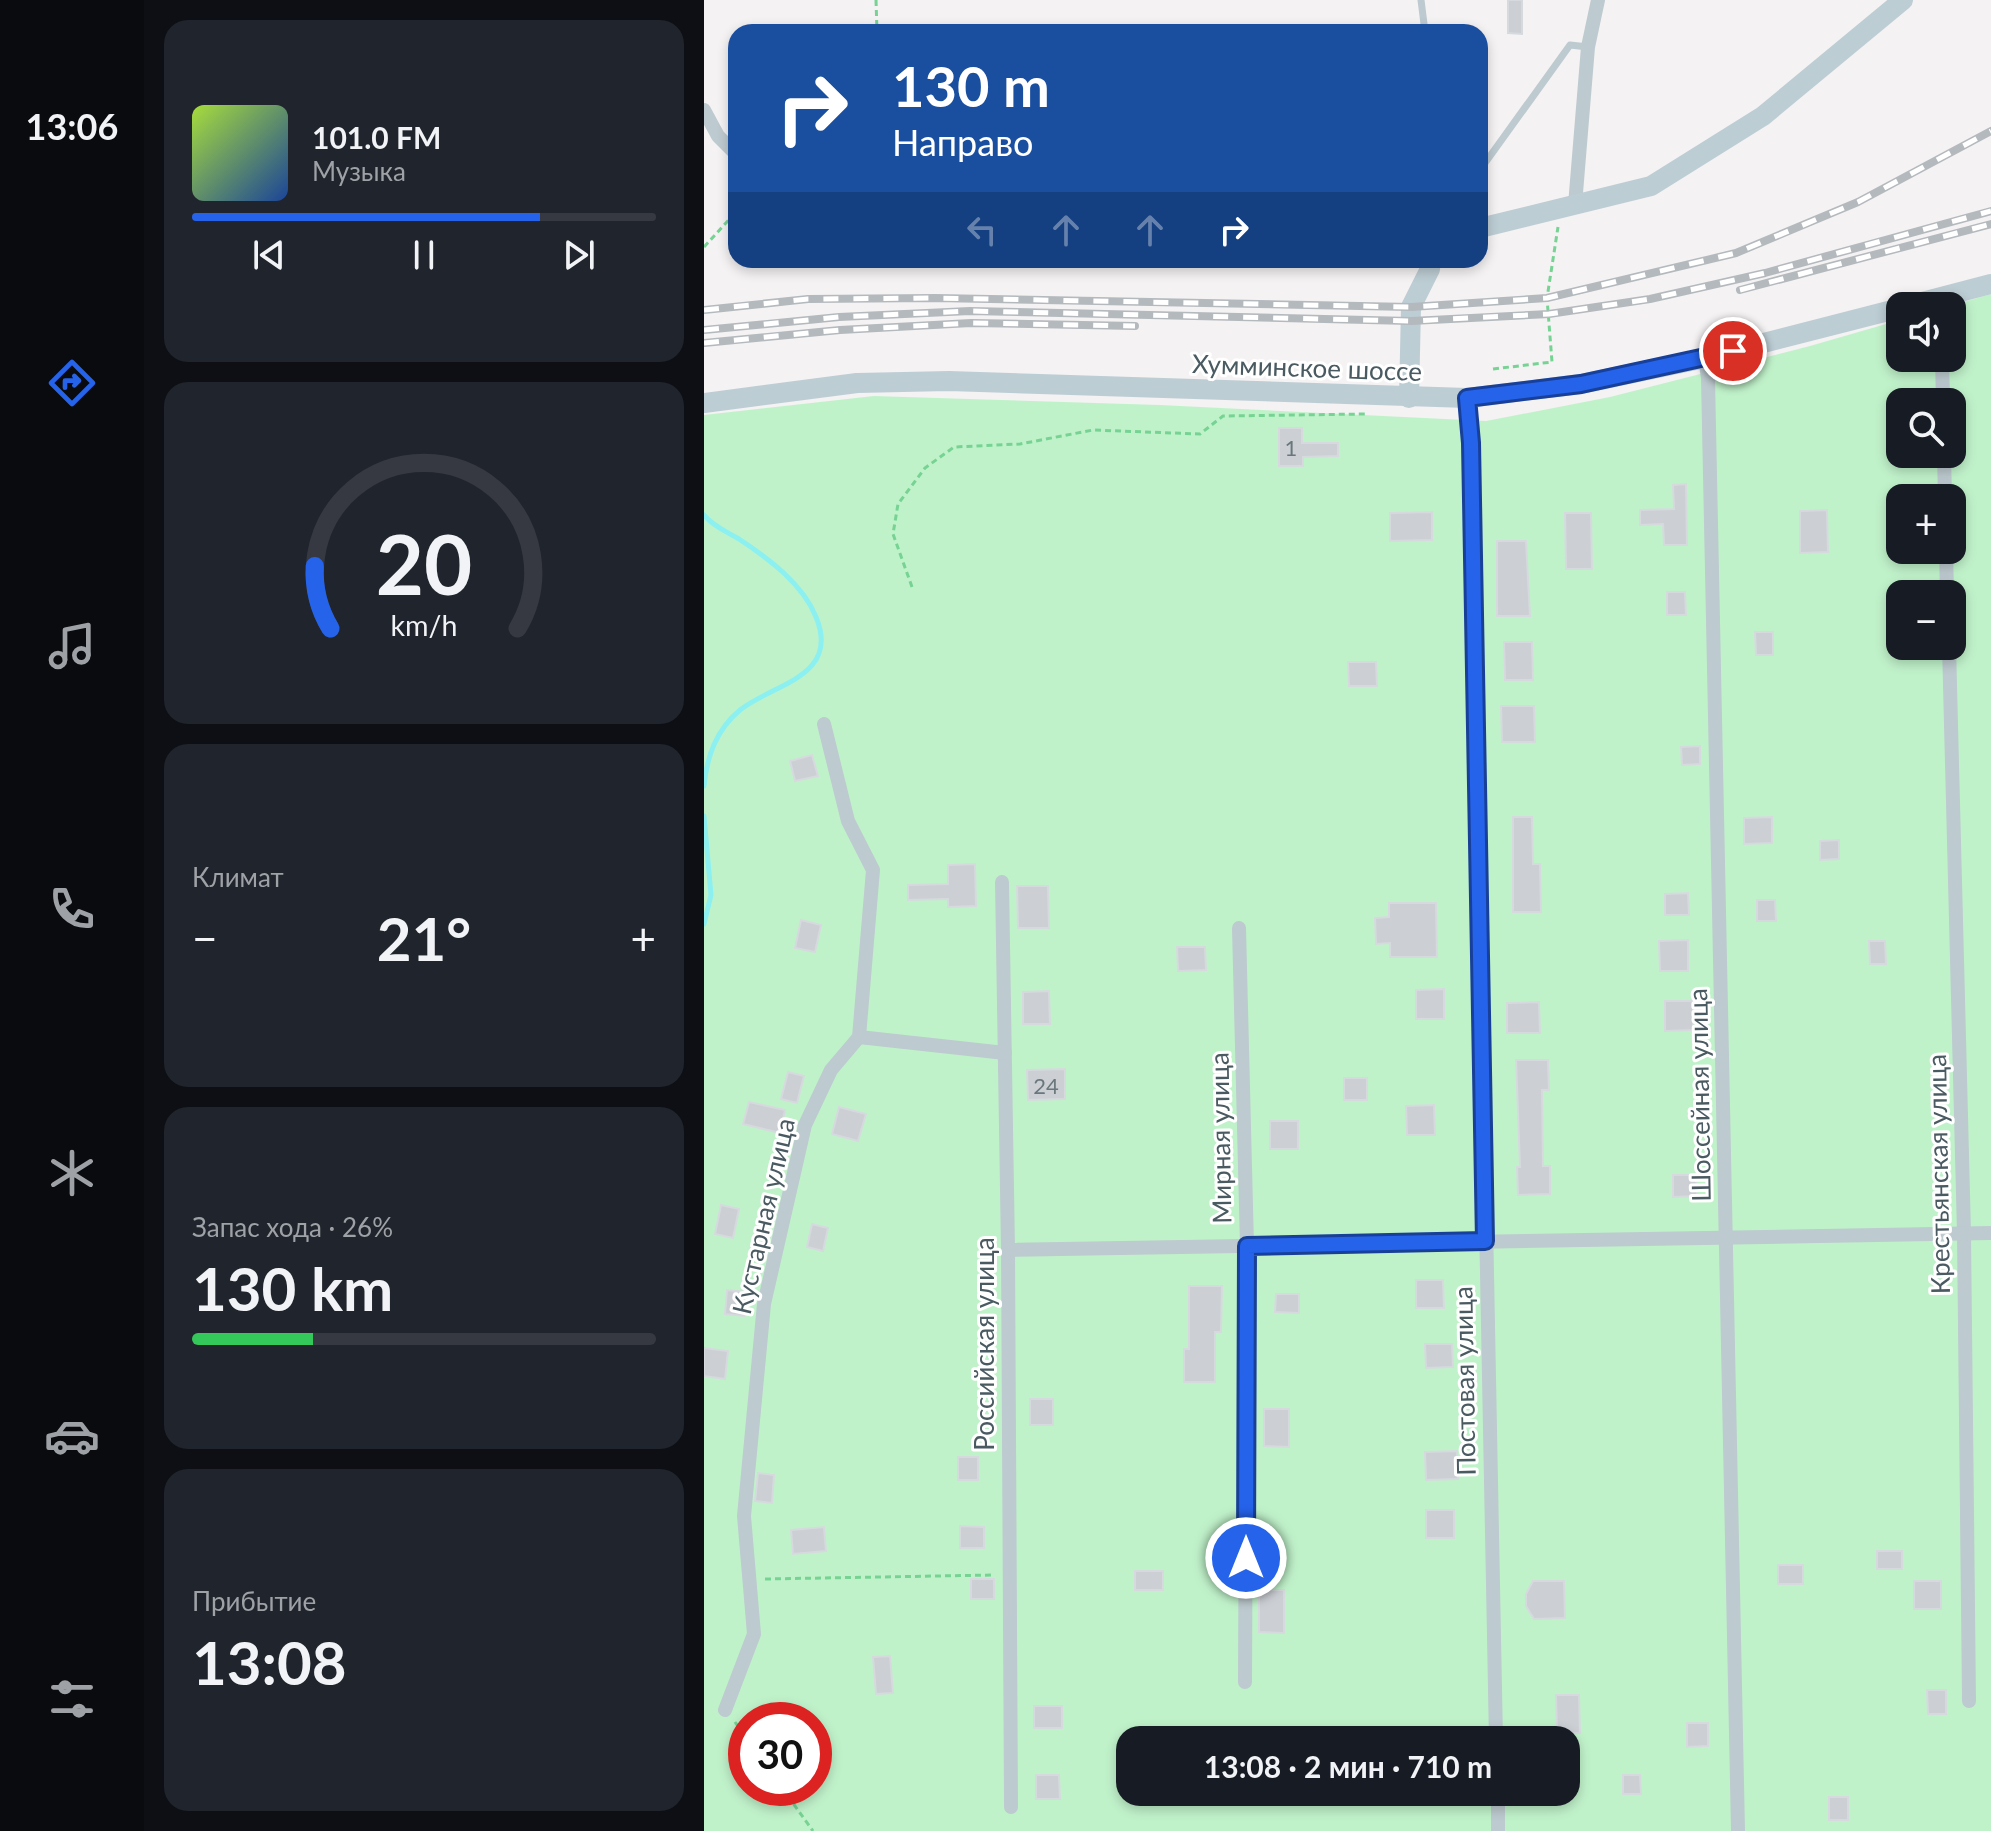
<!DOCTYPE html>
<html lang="ru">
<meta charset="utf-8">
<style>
body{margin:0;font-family:Lato,sans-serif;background:#20242c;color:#f1f3f6;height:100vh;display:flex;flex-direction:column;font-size:30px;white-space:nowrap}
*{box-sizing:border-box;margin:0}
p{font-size:26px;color:#9ea1a6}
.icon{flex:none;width:44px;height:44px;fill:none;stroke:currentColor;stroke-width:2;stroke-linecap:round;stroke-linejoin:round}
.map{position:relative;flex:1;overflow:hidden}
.sheet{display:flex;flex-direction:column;gap:20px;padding:20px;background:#0d0f14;width:560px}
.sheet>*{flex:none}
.hud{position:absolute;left:24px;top:24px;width:760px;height:244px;border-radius:24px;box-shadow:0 4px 12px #0003;background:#1a4fa0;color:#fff;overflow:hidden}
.controls{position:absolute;left:1182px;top:292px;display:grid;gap:16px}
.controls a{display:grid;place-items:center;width:80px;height:80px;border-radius:16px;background:#171b24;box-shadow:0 4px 12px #0003;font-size:40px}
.speed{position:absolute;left:24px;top:1702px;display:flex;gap:16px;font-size:40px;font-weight:700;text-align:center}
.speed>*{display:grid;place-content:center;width:104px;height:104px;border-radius:50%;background:#171b24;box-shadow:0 4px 12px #0003;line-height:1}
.speed .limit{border:12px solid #d22;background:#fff;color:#111}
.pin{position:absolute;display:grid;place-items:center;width:68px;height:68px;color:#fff;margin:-34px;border:4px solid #fff;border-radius:50%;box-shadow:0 2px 8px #0007}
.me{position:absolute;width:88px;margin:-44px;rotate:0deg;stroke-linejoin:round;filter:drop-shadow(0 0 6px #0008)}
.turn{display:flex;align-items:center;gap:28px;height:168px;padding:0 32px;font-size:36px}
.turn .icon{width:104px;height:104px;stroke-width:2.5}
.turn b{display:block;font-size:56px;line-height:68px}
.lanes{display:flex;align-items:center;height:76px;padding:0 32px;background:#0003;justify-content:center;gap:40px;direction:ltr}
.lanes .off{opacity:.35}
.big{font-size:60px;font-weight:700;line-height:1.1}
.sheet .widget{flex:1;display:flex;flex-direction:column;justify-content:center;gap:12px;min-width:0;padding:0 28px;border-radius:24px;background:#20242c}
.sheet .dial{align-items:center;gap:0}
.dial svg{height:208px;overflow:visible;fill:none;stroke:#363941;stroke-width:7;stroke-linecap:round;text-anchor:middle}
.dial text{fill:#f1f3f6;stroke:none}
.song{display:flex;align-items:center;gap:24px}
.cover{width:96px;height:96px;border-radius:12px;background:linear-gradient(135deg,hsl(80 70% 55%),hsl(220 70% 35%))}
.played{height:8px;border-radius:4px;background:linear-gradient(90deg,#2563eb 75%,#363941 75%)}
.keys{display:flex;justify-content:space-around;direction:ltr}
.heat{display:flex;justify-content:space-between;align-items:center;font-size:44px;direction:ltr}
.charge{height:12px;border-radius:6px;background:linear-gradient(90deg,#34c759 26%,#363941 0)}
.trip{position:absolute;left:412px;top:1726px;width:464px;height:80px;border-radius:24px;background:#171b24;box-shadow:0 4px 12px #0003;font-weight:700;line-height:80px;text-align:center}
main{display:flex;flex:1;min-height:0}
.tabs{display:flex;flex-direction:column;width:144px;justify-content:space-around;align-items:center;background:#090b0e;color:#9ea1a6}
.tabs .icon{width:56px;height:56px}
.tabs .selected{color:#2563eb}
.tabs b{font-size:36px;color:#f1f3f6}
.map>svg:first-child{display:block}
.green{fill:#c0f2ca;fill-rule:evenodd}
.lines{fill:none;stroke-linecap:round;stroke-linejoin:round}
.stream{stroke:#8cf0f1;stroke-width:5}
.building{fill:#ccd0d5;stroke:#d6dade;stroke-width:2}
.path{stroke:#76d393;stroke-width:3;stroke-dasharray:6 4;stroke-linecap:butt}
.lane{stroke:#bdcacf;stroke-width:7}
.street{stroke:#bdcacf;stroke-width:14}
.secondary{stroke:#bdcdd4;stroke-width:20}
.rail-casing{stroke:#b4b9bd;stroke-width:8}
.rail{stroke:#fff;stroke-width:5;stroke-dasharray:15;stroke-linecap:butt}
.route-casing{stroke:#184099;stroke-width:20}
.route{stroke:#2563eb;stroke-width:14}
.labels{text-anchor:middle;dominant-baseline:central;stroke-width:6;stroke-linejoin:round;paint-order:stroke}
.number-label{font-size:22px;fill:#6a787e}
.street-label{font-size:26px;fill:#495a61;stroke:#fff}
</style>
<main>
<nav class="tabs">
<b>13:06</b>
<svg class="icon selected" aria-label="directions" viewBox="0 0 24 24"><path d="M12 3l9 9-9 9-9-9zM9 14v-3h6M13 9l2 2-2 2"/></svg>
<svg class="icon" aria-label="music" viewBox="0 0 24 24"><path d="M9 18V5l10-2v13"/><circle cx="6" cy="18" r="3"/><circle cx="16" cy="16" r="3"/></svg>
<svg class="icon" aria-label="phone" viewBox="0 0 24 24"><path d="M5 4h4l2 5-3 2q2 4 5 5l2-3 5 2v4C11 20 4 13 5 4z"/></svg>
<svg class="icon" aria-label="climate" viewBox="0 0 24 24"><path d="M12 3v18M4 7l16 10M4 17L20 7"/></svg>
<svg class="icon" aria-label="car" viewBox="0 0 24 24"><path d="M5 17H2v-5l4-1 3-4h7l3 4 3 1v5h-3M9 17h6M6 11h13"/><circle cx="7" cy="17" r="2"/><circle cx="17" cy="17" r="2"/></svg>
<svg class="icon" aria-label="filters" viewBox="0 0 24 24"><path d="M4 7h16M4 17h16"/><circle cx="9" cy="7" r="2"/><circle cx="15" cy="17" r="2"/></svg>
</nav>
<section class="sheet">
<div class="widget">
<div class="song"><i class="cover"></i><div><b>101.0 FM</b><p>Музыка</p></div></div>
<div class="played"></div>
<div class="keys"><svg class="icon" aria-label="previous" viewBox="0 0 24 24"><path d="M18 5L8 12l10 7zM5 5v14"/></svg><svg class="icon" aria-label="pause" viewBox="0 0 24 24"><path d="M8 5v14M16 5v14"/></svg><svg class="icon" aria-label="next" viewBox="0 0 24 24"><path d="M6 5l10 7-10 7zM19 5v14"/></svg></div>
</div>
<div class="widget dial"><svg viewBox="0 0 100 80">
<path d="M14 69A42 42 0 1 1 86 69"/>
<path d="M14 69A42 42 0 0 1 8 45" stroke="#2563eb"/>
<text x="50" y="56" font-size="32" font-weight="700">20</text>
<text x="50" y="72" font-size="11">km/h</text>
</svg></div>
<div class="widget"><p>Климат</p>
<div class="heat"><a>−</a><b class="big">21°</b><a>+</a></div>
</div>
<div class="widget"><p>Запас хода · 26%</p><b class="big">130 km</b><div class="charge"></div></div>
<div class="widget"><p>Прибытие</p><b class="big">13:08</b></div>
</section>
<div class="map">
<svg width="1287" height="1831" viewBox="0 0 1287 1831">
<rect width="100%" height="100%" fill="#f4f2f3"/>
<path class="green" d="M 1287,294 L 1287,1831 L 0,1831 L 0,415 L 170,396 L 456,405 L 782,421 L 906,397 L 1106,346 L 1196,320 L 1196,358 L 1248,358 L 1246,306 ZM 1196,402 L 1248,402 L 1248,454 L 1196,454 ZM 1196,498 L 1248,498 L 1248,550 L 1196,550 ZM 1196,594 L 1248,594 L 1248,646 L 1196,646 ZM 42,1720 L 110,1720 L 110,1788 L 42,1788 ZM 426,1740 L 862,1740 L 862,1792 L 426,1792 Z"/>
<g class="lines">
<g class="stream">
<path d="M 0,515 C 9,526 23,532 35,539 C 64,558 99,584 112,617 C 137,677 68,684 36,710 C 12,730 3,756 0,786"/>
<path d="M 0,816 L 7,895 L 0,924"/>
</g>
</g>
<g class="building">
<path d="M 804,0 L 818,0 L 818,34 L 804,33 Z"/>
<path d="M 575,428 L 598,428 L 598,443 L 634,443 L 634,456 L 599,457 L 599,466 L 575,466 Z"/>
<path d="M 982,484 L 983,545 L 960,545 L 959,524 L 936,525 L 936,510 L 970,509 L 969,485 Z"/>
<path d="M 1123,510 L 1124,552 L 1096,553 L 1096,511 Z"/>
<path d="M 728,512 L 728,540 L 686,541 L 686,513 Z"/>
<path d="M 861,513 L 887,513 L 888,569 L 862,569 Z"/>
<path d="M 793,541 L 822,541 L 826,616 L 793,616 Z"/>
<path d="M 963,592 L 981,592 L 982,615 L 963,615 Z"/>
<path d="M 1051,632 L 1069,632 L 1069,655 L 1052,655 Z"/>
<path d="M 800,642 L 828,642 L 829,680 L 801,680 Z"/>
<path d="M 644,662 L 672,662 L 673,686 L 645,686 Z"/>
<path d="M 797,706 L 830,706 L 831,742 L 798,742 Z"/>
<path d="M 996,746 L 996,764 L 978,765 L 977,747 Z"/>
<path d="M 108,755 L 114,776 L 91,781 L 86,761 Z"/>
<path d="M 809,817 L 828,817 L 829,864 L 836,864 L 837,912 L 809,912 Z"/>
<path d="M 1068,817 L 1068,843 L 1040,844 L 1040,818 Z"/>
<path d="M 1135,840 L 1135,859 L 1116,860 L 1116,841 Z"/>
<path d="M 271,864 L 272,906 L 244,907 L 244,899 L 204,900 L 204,885 L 244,884 L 244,865 Z"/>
<path d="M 313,886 L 344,886 L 345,928 L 314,928 Z"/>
<path d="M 984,893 L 985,915 L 961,915 L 961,894 Z"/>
<path d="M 1053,900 L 1071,900 L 1072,921 L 1053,921 Z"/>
<path d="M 685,903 L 732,903 L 733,957 L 686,957 L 686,943 L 672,944 L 671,918 L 685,917 Z"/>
<path d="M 97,920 L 117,925 L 111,952 L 91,948 Z"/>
<path d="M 984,940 L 984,971 L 956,971 L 955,941 Z"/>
<path d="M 1165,941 L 1181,941 L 1182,964 L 1166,964 Z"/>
<path d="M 473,947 L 501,947 L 502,970 L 474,971 Z"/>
<path d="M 740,989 L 740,1019 L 712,1019 L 712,990 Z"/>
<path d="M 345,991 L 346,1024 L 319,1024 L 319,992 Z"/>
<path d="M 961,1001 L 989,1001 L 989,1030 L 961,1031 Z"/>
<path d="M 835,1002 L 836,1033 L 803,1033 L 803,1003 Z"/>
<path d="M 812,1060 L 844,1060 L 845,1090 L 838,1090 L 839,1166 L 846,1166 L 846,1194 L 814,1195 L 813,1167 L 816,1167 Z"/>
<path d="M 361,1069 L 361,1099 L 324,1100 L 323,1070 Z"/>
<path d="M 84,1072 L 100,1076 L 93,1103 L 77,1099 Z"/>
<rect x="640" y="1078" width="23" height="22"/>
<path d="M 45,1102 L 81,1110 L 76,1133 L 39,1124 Z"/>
<path d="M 730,1105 L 731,1135 L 703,1135 L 702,1106 Z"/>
<path d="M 135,1107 L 162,1114 L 154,1141 L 128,1134 Z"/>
<rect x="566" y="1121" width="28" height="28"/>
<path d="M 969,1175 L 992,1175 L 993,1196 L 969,1197 Z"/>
<path d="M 17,1205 L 35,1209 L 29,1238 L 11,1234 Z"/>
<path d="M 108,1224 L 124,1228 L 119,1251 L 103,1247 Z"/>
<path d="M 712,1280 L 739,1280 L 740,1308 L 712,1308 Z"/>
<path d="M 485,1286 L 518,1286 L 517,1332 L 511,1332 L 511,1382 L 480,1382 L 480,1349 L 485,1349 Z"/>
<path d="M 23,1290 L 42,1292 L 40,1316 L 21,1314 Z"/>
<path d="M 572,1294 L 595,1294 L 595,1313 L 571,1312 Z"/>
<path d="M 721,1344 L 748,1344 L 749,1367 L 722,1368 Z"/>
<path d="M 0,1348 L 24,1351 L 21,1379 L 0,1376 Z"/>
<rect x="326" y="1399" width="23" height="26"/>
<path d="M 560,1409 L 585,1409 L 585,1447 L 560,1446 Z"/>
<path d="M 753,1451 L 754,1479 L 722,1480 L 721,1452 Z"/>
<rect x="254" y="1457" width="20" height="23"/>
<path d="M 54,1473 L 70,1475 L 68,1503 L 51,1501 Z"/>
<rect x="722" y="1510" width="28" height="28"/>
<path d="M 256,1526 L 280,1527 L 280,1548 L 256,1548 Z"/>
<path d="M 120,1527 L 122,1551 L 89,1554 L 87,1530 Z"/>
<rect x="1173" y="1551" width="25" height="18"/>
<rect x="1074" y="1565" width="25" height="19"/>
<rect x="431" y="1571" width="28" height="19"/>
<rect x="267" y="1579" width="23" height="20"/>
<path d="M 829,1581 L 860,1581 L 861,1618 L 830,1619 L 822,1606 L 822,1594 Z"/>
<rect x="1210" y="1581" width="27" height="28"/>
<path d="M 555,1590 L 580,1590 L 580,1633 L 555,1632 Z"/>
<path d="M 186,1656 L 189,1693 L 172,1694 L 169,1657 Z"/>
<path d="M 1223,1690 L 1242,1690 L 1242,1714 L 1224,1714 Z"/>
<path d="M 852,1695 L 875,1695 L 876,1733 L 853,1734 Z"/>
<rect x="330" y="1706" width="28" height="22"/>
<path d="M 983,1723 L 1004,1723 L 1004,1746 L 983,1747 Z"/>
<path d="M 332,1775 L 355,1775 L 356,1799 L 332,1799 Z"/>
<path d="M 919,1775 L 936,1775 L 937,1794 L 919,1794 Z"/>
<rect x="1125" y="1797" width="19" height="23"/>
</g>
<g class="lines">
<g class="path">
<path d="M 172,0 L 173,32"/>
<path d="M 0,247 L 32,212"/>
<path d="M 789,369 L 848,362 L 843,298 L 854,227"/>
<path d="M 208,587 L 189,534 L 194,504 L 221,468 L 250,447 L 316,444 L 389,430 L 496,434 L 519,416 L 661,414"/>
<path d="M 61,1579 L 290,1575"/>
<path d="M 31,1722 L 42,1738"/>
<path d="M 78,1788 L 109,1831"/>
</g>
<g class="lane">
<path d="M 717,0 L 721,32"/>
<path d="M 776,170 L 866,45 L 884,47"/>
</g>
<g class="street">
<path d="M 0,110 L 14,136 L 32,154"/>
<path d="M 871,205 L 884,47 L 894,0"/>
<path d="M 1001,358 L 1004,378 L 1034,1831"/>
<path d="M 1238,358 L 1239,402"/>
<path d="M 763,398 L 767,443 L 792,1740"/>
<path d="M 1240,454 L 1241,498"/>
<path d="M 1242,550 L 1243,594"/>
<path d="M 1245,646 L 1260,1233 L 1265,1701"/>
<path d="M 298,882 L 304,1250 L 307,1807"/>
<path d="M 535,928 L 543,1246 L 541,1682"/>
<path d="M 155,1037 L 301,1053"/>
<path d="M 304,1250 L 1287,1233"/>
<path d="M 21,1710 L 50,1634 L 40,1516 L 60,1304 L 101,1125 L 127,1070 L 155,1037 L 169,870 L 144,821 L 120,724"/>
<path d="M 794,1792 L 794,1831"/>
</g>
<g class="secondary">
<path d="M 776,228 L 947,186 L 1059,116 L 1199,0"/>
<path d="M 1203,306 L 1287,284"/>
<path d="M 705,398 L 707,307 L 726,269 L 727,260"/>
<path d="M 0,403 L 153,383 L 245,381 L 763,398 L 877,384 L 1001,358 L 1196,308"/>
</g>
<defs>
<g id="rail">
<path d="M 1036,290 L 1287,224"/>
<path d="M 0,310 L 104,299 L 231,298 L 707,307 L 843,298 L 1032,253 L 1154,202 L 1287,131"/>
<path d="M 0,330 L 135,317 L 266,311 L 707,321 L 845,314 L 946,299 L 1061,273 L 1287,211"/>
<path d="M 0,343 L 136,330 L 267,323 L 431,326"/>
</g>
</defs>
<use href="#rail" class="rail-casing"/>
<use href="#rail" class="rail"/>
</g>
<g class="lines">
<defs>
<path id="route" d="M 542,1558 L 543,1246 L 781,1241 L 767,443 L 763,398 L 877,384 L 1029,351"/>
</defs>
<use href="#route" class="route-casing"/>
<use href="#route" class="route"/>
</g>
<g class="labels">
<g class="number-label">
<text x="587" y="447">1</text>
<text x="342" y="1085">24</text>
</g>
<g class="street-label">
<text transform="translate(603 367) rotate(2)">Хумминское шоссе</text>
<text transform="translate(995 1095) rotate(-91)">Шоссейная улица</text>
<text transform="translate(516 1138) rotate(-91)">Мирная улица</text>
<text transform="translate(1234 1174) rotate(-91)">Крестьянская улица</text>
<text transform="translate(59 1216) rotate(-77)">Кустарная улица</text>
<text transform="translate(280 1344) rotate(-90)">Российская улица</text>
<text transform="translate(760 1381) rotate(-91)">Постовая улица</text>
</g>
</g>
</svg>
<div class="controls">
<a><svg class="icon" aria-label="sound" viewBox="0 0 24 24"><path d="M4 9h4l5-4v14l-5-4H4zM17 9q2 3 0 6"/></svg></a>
<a><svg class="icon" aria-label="search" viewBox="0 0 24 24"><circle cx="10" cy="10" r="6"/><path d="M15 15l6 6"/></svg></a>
<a>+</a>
<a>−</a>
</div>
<div class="speed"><div class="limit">30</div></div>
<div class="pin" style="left:1029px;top:351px;background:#d93025"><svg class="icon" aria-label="arrive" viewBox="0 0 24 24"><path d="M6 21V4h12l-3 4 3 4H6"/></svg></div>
<svg class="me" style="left:542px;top:1558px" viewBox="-20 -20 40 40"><circle r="17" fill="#2563eb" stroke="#fff" stroke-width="3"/><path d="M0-11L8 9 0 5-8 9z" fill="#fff"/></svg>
<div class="trip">13:08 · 2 мин · 710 m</div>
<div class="hud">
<div class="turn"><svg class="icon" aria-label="right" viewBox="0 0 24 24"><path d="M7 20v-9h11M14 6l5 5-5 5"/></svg><div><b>130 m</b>Направо</div></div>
<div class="lanes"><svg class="icon off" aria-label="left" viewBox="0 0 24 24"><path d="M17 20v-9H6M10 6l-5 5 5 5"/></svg><svg class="icon off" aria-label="ahead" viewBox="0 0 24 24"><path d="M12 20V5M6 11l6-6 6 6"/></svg><svg class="icon off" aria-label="ahead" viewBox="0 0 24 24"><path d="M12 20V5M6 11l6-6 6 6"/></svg><svg class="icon" aria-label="right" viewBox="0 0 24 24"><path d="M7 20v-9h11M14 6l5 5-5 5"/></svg></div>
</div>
</div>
</main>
